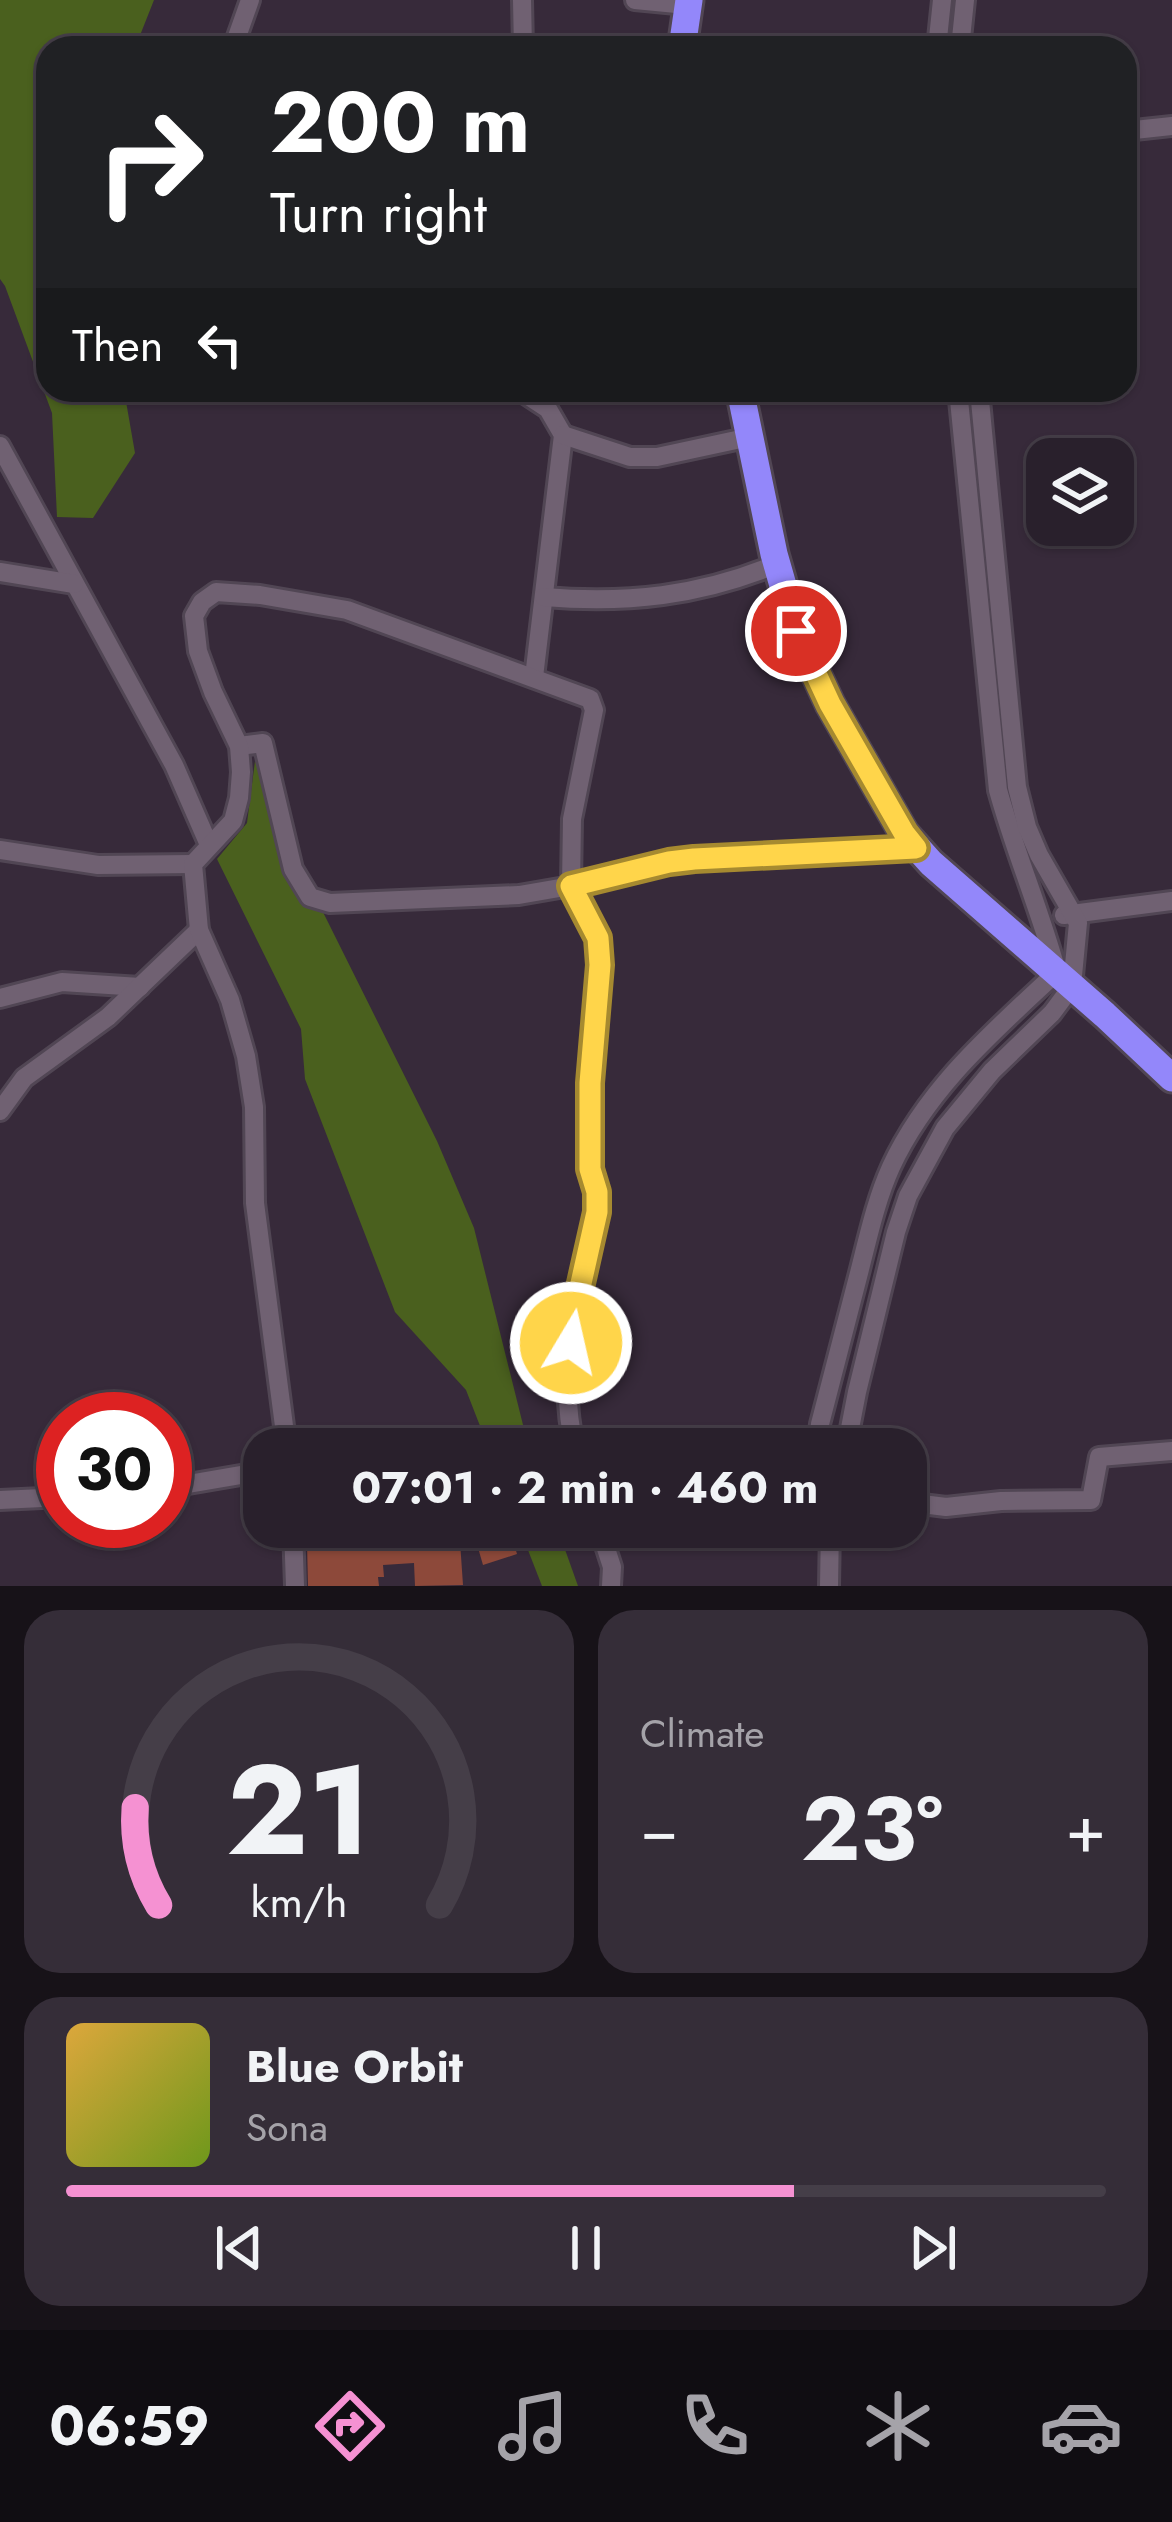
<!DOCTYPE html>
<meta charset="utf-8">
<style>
body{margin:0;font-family:Jost,sans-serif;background:#352d38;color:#f1f3f6;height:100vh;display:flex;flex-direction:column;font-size:45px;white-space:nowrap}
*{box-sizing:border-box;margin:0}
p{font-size:39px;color:#a5a3a9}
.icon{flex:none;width:66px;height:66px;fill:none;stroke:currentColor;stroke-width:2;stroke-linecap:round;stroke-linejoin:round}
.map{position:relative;height:1586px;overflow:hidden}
.panel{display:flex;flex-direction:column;gap:24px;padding:24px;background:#171218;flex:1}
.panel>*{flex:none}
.guide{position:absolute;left:36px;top:36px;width:1101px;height:366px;border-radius:36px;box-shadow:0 3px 9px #0004,0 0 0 3px #453e48;background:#202124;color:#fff;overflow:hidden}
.tools{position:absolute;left:1026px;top:438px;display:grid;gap:24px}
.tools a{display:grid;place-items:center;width:108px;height:108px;border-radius:24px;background:#29202c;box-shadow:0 3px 9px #0004,0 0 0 3px #453e48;font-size:60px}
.speed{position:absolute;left:36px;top:1392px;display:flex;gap:24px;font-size:60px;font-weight:700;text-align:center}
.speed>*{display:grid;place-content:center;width:156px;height:156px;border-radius:50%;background:#29202c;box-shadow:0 3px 9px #0004,0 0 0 3px #453e48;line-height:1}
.speed .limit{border:18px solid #d22;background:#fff;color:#111}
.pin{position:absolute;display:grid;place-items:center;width:102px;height:102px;color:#fff;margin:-51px;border:6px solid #fff;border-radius:50%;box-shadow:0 3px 12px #0007}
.me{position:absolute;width:132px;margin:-66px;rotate:9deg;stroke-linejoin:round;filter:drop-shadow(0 0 9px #0008)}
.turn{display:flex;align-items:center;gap:42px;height:252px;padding:0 36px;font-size:54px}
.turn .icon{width:156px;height:156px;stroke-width:2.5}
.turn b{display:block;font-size:84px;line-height:102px}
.then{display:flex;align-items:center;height:114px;padding:0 36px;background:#0003;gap:24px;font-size:45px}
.big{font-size:90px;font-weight:700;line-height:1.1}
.panel .widget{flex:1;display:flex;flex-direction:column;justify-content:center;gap:18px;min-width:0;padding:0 42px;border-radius:36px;background:#352d38}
.panel .dial{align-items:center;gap:0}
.dial svg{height:312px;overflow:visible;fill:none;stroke:#453e48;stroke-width:7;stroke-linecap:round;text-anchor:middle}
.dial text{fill:#f1f3f6;stroke:none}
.song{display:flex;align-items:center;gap:36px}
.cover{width:144px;height:144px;border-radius:18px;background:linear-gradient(135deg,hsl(40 70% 55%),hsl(80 70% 35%))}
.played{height:12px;border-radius:6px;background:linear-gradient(90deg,#f591d2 70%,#453e48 70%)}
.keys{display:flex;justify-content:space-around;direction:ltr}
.heat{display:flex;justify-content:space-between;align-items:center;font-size:66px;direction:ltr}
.panel .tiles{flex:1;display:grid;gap:24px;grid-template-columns:1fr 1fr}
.widget:last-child{grid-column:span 2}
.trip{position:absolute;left:243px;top:1428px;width:684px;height:120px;border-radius:36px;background:#29202c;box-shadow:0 3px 9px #0004,0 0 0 3px #453e48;font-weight:700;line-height:120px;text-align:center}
.menu{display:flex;height:192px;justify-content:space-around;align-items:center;background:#100d12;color:#a5a3a9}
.menu .icon{width:84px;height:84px}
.menu .current{color:#f591d2}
.menu b{font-size:54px;color:#f1f3f6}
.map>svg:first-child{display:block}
.forest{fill:#4a601e}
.building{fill:#8d493a}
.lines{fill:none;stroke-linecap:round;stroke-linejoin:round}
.minor-casing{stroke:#514654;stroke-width:24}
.highway-casing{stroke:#514654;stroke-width:33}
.minor{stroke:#706172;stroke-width:18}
.highway{stroke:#9387fa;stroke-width:27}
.route-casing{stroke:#a68a30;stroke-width:30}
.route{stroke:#ffd54a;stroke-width:21}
</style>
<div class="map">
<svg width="1172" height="1586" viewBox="0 0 1172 1586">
<rect width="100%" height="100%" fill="#372a3a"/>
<g class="forest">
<path d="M 0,0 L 154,0 L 135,48 L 48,48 L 48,390 L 124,390 L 135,453 L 93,518 L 57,517 L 52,413 L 5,286 L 0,279 Z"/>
<path d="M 255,761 L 307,880 L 437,1141 L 474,1228 L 529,1449 L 489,1449 L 466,1390 L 395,1312 L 305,1079 L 301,1029 L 217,859 L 247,823 Z"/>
<path d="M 519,1527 L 557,1527 L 578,1586 L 542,1586 Z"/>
</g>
<g class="building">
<path d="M 343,1527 L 459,1527 L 463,1585 L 415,1586 L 414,1563 L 383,1565 L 384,1577 L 378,1577 L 379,1586 L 308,1586 L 307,1543 L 344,1541 Z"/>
<path d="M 472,1527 L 509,1527 L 517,1554 L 483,1565 Z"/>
</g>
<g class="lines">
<defs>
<g id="minor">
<path d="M 522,0 L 523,48"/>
<path d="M 635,0 L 687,5"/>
<path d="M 233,48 L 250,0"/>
<path d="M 937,48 L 942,0"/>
<path d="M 960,48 L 965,0"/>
<path d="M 1125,131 L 1172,126"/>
<path d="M 519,390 L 548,409 L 563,435 L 534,677"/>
<path d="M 563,435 L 630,457 L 657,457 L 750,437"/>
<path d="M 0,446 L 174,765 L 209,845"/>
<path d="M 0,572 L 74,584"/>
<path d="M 544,597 C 626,604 700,596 777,564"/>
<path d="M 239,746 L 263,743 L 293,869 L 310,897 L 330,903 L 519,895 L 571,886 L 669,862 L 719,856 L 916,848"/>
<path d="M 0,850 L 98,865 L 193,864"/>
<path d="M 1064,915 L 1172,901"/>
<path d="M 0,998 L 62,982 L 140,987"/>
<path d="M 0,1111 L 24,1078 L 108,1017 L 199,930"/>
<path d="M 287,1449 L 255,1203 L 254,1107 L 246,1056 L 230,1000 L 199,930 L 193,864 L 233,821 L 239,798 L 241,772 L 239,746 L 213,692 L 198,651 L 194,616 L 202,602 L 216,592 L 260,595 L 347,610 L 590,699 L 594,710 L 572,819 L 571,886 L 598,938 L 600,966 L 590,1083 L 590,1169 L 597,1192 L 597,1212 C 579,1290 555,1370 575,1449"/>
<path d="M 817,1449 L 820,1424 C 833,1374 846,1323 859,1273 C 868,1238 876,1200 891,1167 C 928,1087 994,1031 1057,972 C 1040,910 1015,852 998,790 L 958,390"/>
<path d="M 846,1449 L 857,1392 L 896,1232 L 908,1196 L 945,1128 L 992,1071 L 1052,1013 L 1072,986 L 1078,923 L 1039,855 L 1027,827 L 1017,787 L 979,390"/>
<path d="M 165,1488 L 264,1471"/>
<path d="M 0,1500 L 63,1497"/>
<path d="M 906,1502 L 946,1507 L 1001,1501 L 1091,1500 L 1099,1457 L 1172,1451"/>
<path d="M 293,1527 L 295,1586"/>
<path d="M 599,1527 L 612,1567 L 611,1586"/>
<path d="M 829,1586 L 830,1527"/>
</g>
<g id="highway">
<path d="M 682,48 L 689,0"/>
<path d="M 740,390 L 774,554 L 796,631 L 830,704 L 904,833 L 931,863 L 1105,1015 L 1172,1078"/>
</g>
</defs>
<use href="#minor" class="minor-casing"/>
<use href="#highway" class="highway-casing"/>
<use href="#minor" class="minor"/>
<use href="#highway" class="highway"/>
</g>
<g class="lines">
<defs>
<path id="route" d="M 571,1343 L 577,1301 L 597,1212 L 597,1192 L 590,1169 L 590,1083 L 600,965 L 598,938 L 571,886 L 669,862 L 694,859 L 916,848 L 904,833 L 830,704 L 796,631"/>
</defs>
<use href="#route" class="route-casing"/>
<use href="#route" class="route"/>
</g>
</svg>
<div class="tools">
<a><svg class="icon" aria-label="layers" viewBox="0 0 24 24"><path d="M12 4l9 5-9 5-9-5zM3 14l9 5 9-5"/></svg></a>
</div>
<div class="speed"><div class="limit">30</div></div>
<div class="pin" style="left:796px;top:631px;background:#d93025"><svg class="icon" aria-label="arrive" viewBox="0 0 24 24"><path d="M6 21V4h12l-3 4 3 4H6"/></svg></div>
<svg class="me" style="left:571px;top:1343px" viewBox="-20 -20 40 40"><circle r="17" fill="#ffd54a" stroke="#fff" stroke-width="3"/><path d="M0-11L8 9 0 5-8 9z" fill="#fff"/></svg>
<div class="trip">07:01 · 2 min · 460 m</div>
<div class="guide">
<div class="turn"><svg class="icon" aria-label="right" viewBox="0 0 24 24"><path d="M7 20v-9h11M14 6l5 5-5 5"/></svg><div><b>200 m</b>Turn right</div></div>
<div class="then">Then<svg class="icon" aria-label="left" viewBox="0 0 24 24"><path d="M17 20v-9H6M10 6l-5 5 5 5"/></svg></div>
</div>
</div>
<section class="panel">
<div class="tiles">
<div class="widget dial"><svg viewBox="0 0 100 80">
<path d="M14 69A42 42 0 1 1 86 69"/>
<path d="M14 69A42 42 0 0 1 8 44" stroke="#f591d2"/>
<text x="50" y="56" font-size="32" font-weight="700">21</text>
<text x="50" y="72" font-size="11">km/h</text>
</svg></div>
<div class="widget"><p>Climate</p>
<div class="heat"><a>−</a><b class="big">23°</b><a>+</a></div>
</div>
<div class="widget">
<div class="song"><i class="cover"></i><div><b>Blue Orbit</b><p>Sona</p></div></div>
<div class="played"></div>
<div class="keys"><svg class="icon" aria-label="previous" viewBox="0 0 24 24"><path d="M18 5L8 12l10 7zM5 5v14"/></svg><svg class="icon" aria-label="pause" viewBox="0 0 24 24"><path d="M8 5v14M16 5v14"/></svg><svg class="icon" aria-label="next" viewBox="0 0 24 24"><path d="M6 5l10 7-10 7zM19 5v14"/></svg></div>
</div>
</div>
</section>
<nav class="menu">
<b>06:59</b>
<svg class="icon current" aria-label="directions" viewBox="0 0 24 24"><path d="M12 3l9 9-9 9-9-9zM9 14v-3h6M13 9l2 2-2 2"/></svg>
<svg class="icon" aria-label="music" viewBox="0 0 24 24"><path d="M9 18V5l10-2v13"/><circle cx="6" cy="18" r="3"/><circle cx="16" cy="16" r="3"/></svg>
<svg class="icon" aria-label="phone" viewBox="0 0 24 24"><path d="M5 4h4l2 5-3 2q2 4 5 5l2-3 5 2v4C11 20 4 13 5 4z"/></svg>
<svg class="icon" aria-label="climate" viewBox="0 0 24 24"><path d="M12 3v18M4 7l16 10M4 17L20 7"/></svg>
<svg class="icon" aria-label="car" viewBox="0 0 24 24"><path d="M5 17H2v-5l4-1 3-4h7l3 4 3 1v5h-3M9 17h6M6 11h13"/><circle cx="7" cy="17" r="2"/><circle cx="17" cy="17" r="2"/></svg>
</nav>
